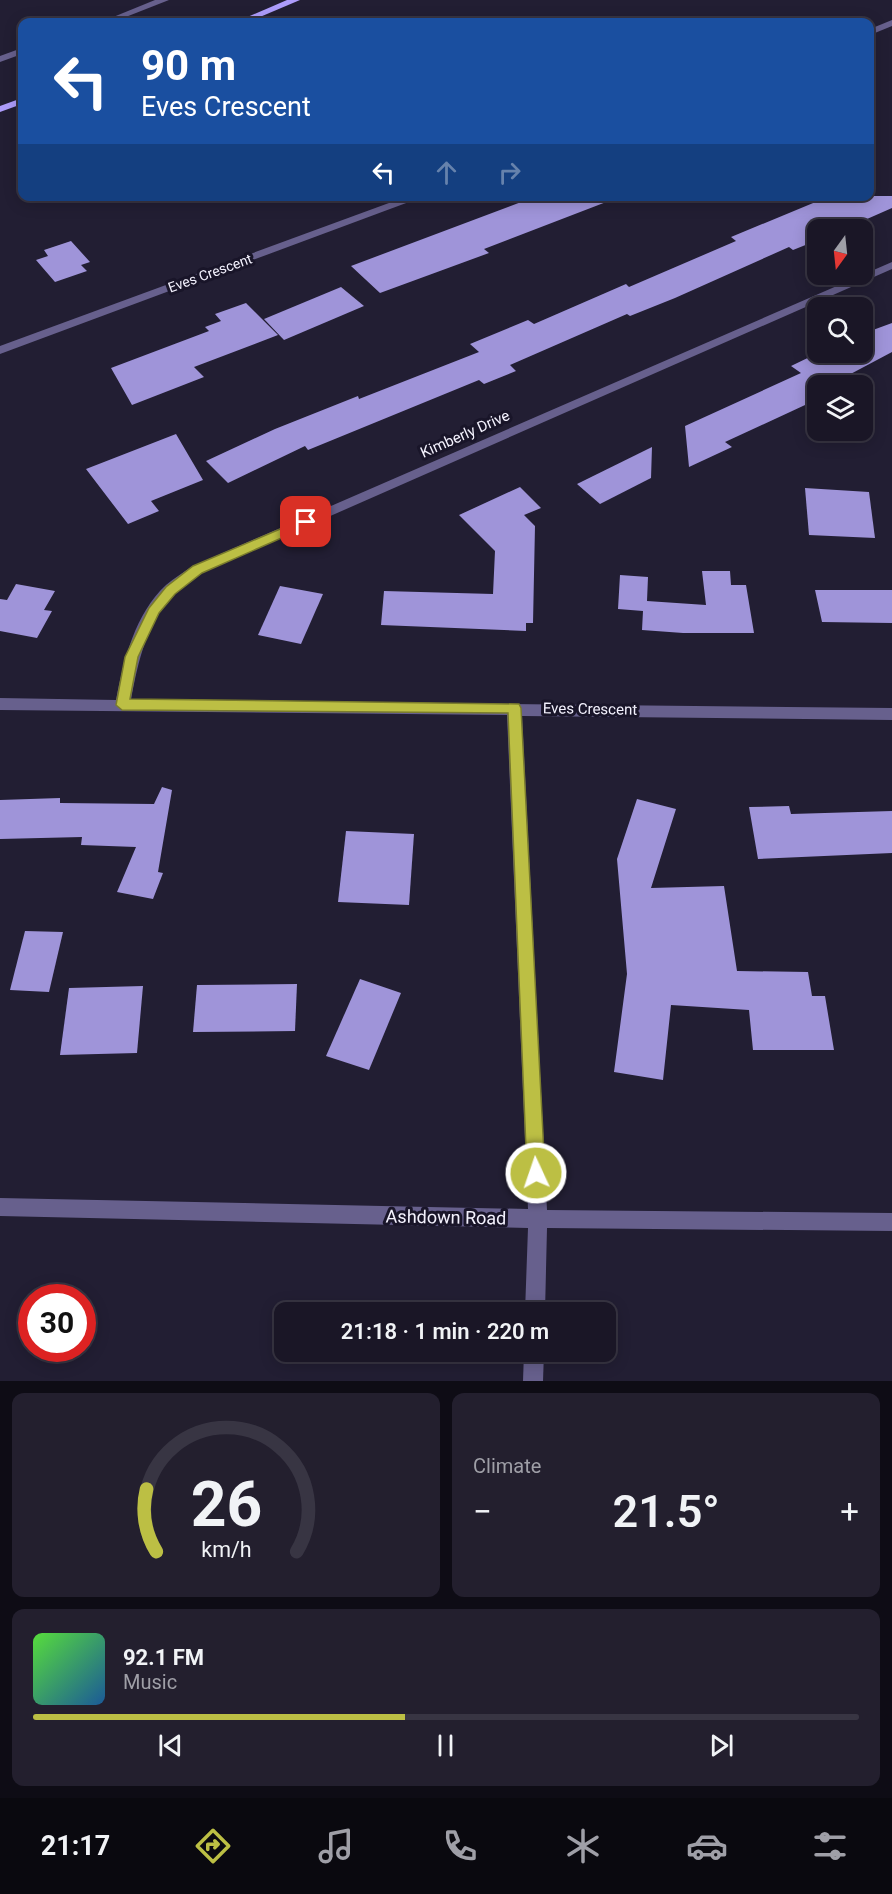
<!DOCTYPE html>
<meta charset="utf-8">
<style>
body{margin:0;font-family:Roboto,sans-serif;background:#231f2e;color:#f1f3f6;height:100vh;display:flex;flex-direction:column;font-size:22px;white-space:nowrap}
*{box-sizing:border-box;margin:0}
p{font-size:20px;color:#9f9fa7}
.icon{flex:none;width:33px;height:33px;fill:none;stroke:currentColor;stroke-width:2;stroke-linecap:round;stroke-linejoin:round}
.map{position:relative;height:1381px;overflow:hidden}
.side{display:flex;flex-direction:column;gap:12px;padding:12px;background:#0e0c15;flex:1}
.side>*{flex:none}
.top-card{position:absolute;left:18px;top:18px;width:856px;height:183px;border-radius:12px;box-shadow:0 3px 15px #0003,0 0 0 2px #383543;background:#1a4fa0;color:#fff;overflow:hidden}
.needle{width:39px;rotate:195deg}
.buttons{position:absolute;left:807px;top:219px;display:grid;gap:12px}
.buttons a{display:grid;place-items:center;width:66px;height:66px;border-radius:12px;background:#1a1626;box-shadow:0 3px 15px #0003,0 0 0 2px #383543;font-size:30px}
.speed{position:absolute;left:18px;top:1284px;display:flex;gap:12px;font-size:30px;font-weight:700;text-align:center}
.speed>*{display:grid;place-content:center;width:78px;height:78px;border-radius:50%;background:#1a1626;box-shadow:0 3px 15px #0003,0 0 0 2px #383543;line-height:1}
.speed .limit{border:9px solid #d22;background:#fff;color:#111}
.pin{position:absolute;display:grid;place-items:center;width:51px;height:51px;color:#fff;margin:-26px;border-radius:12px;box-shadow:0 3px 9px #0006}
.me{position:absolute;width:66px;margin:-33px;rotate:357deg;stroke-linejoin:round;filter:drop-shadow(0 0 4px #0008)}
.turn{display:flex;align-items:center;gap:21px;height:126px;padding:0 24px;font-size:27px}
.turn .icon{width:78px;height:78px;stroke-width:2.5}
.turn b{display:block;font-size:42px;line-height:51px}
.lanes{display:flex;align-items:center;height:57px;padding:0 24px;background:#0003;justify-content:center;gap:30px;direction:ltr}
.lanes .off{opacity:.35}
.big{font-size:45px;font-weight:600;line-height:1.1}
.side .tile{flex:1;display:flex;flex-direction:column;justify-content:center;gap:9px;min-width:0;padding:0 21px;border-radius:12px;background:#231f2e}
.side .dial{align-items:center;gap:0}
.dial svg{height:156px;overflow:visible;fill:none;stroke:#383543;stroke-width:7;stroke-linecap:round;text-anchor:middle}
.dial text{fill:#f1f3f6;stroke:none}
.song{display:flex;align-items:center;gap:18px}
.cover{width:72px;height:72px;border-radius:9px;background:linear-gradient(135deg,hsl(110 70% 55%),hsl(210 70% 35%))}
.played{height:6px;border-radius:3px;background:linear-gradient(90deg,#bcbf44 45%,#383543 45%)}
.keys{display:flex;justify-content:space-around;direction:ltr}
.heat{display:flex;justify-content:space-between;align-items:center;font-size:33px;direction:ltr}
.side .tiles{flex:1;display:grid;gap:12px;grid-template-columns:1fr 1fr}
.tile:last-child{grid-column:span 2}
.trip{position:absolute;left:274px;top:1302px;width:342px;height:60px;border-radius:12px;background:#1a1626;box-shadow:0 3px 15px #0003,0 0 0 2px #383543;font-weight:600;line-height:60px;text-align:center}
.menu{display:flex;height:96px;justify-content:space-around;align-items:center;background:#0a090f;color:#9f9fa7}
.menu .icon{width:42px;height:42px}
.menu .current{color:#bcbf44}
.menu b{font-size:27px;color:#f1f3f6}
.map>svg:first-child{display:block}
.building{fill:#9f94d9}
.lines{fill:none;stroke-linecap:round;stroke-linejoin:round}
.minor{fill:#67608d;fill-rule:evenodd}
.primary{fill:#ad9cfb;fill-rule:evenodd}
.route{fill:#bcbf44;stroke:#7a7c2c;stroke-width:1.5}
.labels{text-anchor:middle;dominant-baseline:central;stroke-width:6;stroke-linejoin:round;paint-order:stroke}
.far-street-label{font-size:14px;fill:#f4f2fe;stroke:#191529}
.street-label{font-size:15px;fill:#f4f2fe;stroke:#191529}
.near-street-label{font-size:18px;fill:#f4f2fe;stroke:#191529}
</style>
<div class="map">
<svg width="892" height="1381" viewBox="0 0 892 1381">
<rect width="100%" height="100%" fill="#221e33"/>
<g class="building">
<path d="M 537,196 L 614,196 L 614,199 L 484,249 L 489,253 L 380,293 L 351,266 Z"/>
<path d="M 830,196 L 892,196 L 892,208 L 842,230 L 818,230 L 818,240 L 793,250 L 789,247 L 675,298 L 630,316 L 627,314 L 510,365 L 516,371 L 484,384 L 479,380 L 308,450 L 305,446 L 228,483 L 206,461 L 275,429 L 358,396 L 359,399 L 479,352 L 470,344 L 528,320 L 534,324 L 626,284 L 629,287 L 736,241 L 731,237 Z"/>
<path d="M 71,241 L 90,262 L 81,265 L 87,271 L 55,282 L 36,260 L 48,256 L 44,250 Z"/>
<path d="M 341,287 L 364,306 L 284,340 L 264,319 Z"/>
<path d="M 246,303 L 278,335 L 194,367 L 204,377 L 132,405 L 111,368 L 209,331 L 205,327 L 221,321 L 215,314 Z"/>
<path d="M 892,323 L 892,352 L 828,386 L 818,386 L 809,379 L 818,386 L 818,399 L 725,442 L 732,447 L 689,467 L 685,426 L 801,373 L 791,366 L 820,352 L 862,352 L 862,334 Z"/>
<path d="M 176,434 L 203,480 L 151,501 L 159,511 L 128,524 L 86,469 Z"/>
<path d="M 652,447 L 651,478 L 600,504 L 577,484 Z"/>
<path d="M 520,487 L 541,508 L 524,515 L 535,526 L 533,623 L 526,623 L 526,631 L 381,625 L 384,591 L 493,594 L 495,551 L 459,515 Z"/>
<path d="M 805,488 L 869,492 L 875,538 L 809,535 Z"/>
<path d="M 702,571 L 730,571 L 731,585 L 746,585 L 754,633 L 683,633 L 642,630 L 643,611 L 618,609 L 620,575 L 648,577 L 647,601 L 706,605 Z"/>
<path d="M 16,584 L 55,591 L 44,610 L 52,611 L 37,638 L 0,631 L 0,599 L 7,600 Z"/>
<path d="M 280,586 L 323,594 L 301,644 L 258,635 Z"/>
<path d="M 815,590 L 892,590 L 892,623 L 822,622 Z"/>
<path d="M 162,787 L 172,790 L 158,872 L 163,873 L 153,899 L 117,892 L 136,847 L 81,845 L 82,837 L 0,839 L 0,800 L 60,798 L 60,803 L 154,804 Z"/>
<path d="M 637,799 L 676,809 L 651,888 L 724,886 L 737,971 L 808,972 L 812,996 L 825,996 L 834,1050 L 753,1050 L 749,1010 L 671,1005 L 663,1080 L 614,1072 L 627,974 L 617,859 Z"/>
<path d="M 789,806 L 791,814 L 892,811 L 892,853 L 758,859 L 749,807 Z"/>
<path d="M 346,831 L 414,834 L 409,905 L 338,902 Z"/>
<path d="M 25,931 L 63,932 L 49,992 L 10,990 Z"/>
<path d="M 360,979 L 401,993 L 369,1070 L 326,1056 Z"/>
<path d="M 297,984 L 295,1031 L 193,1032 L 197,985 Z"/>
<path d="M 143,986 L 137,1053 L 60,1055 L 69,988 Z"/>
</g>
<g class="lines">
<g class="minor">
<path d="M 155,0 L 169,0 L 113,22 L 101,22 Z"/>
<path d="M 892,20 L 892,26 L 870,35 L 870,29 Z"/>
<path d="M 22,48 L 22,54 L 0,62 L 0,56 Z"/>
<path d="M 408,196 L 425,196 L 0,354 L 0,346 Z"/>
<path d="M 892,262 L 892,269 L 203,572 C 194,579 184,585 176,592 C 147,620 138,662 131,700 L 892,708 L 892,720 L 522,716 L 547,1210 L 892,1213 L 892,1231 L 547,1228 L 545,1312 L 525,1312 L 528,1228 L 0,1216 L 0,1198 L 528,1209 L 507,715 L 0,710 L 0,698 L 116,700 C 124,659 135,614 166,585 C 174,578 184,572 193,566 Z"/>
<path d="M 524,1352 L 544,1352 L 543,1381 L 523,1381 Z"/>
</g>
<g class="primary">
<path d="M 287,0 L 300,0 L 248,22 L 236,22 Z"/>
<path d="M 22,98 L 22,104 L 0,112 L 0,106 Z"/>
</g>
</g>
<path class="route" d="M 306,518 L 311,519 L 313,522 L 311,525 L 202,573 L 175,594 L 159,613 L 138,657 L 130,699 L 519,704 L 521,708 L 545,1173 L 542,1179 L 536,1181 L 530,1179 L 527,1173 L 508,713 L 122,710 L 116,705 L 125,657 L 149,608 L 166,587 L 193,566 Z"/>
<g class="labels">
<g class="far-street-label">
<text transform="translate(210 273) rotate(-20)">Eves Crescent</text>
</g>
<g class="street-label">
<text transform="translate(465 434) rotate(-24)">Kimberly Drive</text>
<text transform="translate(590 709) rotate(1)">Eves Crescent</text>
</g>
<g class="near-street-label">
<text transform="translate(446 1217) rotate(1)">Ashdown Road</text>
</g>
</g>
</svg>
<div class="buttons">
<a><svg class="needle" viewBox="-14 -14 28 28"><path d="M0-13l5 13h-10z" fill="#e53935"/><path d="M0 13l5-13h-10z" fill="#9f9fa7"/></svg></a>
<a><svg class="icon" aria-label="search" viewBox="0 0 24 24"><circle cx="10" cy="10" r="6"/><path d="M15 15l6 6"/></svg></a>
<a><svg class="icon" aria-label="layers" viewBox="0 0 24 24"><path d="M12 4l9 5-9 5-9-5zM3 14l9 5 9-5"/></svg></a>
</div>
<div class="speed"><div class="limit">30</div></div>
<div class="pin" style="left:306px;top:522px;background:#d93025"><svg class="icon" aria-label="arrive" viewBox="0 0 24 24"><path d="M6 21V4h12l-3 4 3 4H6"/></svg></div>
<svg class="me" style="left:536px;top:1173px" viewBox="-20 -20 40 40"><circle r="17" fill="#bcbf44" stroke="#fff" stroke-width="3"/><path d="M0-11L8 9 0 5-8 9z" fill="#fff"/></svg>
<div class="trip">21:18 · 1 min · 220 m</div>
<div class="top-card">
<div class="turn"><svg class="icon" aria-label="left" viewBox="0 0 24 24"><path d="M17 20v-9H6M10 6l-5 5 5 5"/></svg><div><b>90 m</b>Eves Crescent</div></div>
<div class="lanes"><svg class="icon" aria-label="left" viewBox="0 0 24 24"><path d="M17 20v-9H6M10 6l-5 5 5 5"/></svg><svg class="icon off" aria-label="ahead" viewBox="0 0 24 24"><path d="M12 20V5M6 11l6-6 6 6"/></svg><svg class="icon off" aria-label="right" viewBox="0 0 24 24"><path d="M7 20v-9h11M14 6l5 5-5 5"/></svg></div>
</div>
</div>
<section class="side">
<div class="tiles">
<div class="tile dial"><svg viewBox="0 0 100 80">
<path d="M14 69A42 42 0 1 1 86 69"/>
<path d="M14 69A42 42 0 0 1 9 37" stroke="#bcbf44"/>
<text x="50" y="56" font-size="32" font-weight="700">26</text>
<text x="50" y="72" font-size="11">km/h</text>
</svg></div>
<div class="tile"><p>Climate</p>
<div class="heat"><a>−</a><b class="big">21.5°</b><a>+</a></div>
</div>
<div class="tile">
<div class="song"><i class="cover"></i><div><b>92.1 FM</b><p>Music</p></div></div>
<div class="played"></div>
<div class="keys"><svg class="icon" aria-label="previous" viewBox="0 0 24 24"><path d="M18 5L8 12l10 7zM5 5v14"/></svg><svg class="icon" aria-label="pause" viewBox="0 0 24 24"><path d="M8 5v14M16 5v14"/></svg><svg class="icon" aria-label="next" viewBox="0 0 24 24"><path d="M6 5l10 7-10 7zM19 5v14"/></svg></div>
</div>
</div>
</section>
<nav class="menu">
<b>21:17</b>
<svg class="icon current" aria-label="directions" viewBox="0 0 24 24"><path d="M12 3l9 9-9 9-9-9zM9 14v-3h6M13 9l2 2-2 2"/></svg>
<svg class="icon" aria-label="music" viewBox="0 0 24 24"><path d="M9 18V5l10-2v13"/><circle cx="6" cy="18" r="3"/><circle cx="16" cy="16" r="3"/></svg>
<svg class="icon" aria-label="phone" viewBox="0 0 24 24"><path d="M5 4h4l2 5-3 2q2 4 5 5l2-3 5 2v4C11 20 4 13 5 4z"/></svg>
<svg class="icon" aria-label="climate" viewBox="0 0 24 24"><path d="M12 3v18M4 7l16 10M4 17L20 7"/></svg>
<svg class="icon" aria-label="car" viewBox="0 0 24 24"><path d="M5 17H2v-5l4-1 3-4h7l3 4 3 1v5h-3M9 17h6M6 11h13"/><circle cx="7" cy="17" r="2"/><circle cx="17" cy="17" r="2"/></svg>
<svg class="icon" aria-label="filters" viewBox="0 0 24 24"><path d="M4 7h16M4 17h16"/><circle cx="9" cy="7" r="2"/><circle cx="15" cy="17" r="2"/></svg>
</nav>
